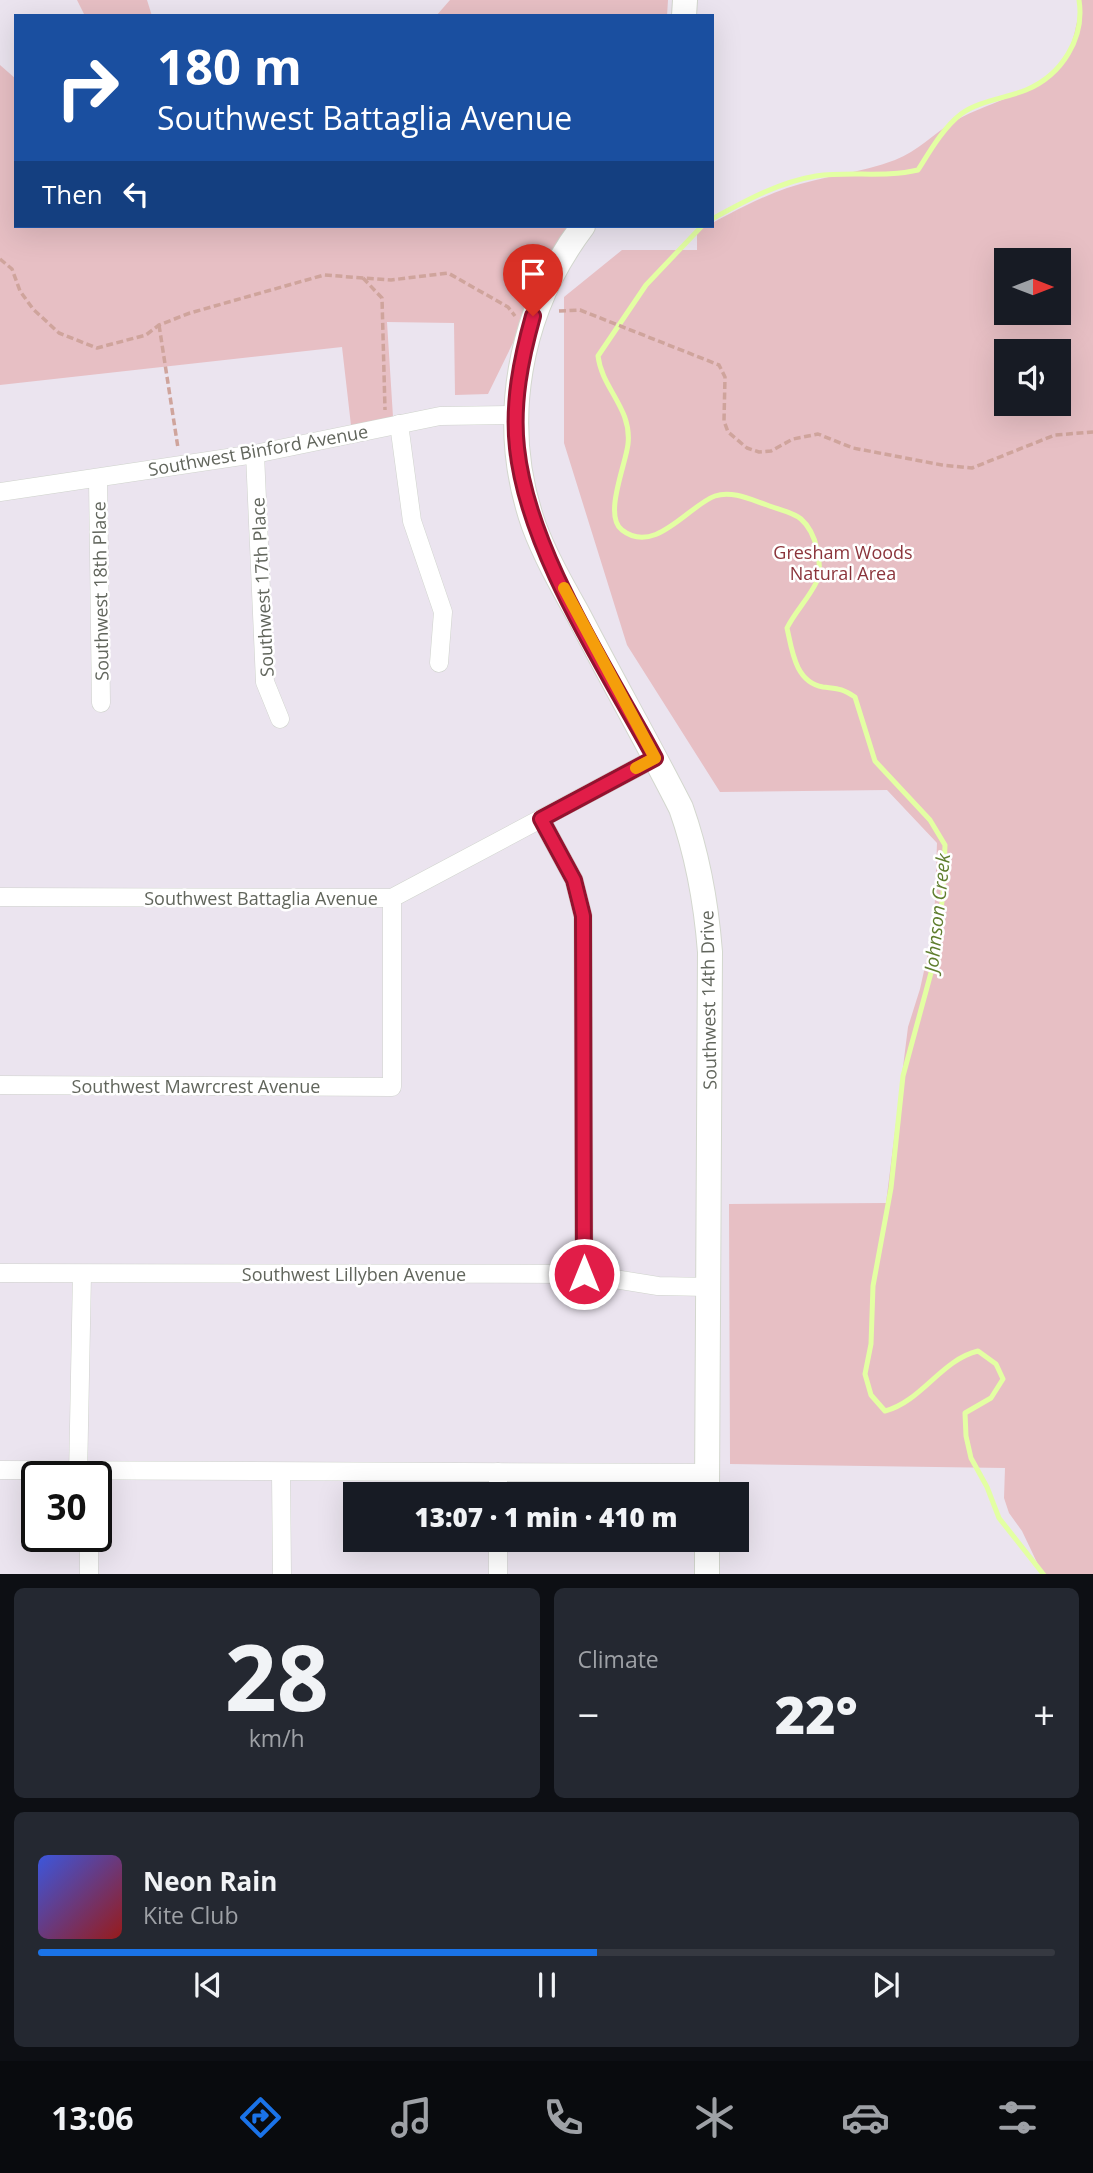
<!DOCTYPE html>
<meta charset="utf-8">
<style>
body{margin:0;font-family:"Open Sans",sans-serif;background:#242831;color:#f1f3f6;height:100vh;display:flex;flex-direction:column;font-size:26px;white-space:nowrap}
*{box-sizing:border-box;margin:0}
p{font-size:23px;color:#9ea1a6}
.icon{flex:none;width:38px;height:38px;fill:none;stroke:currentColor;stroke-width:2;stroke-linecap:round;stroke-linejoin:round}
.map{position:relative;height:1574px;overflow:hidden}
.panel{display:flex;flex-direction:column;gap:14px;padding:14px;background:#0d0f14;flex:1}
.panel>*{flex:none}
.top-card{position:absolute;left:14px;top:14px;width:700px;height:214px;border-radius:0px;box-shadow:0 7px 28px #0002;background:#1a4fa0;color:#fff;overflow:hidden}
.needle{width:46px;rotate:90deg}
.buttons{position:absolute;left:994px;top:248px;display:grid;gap:14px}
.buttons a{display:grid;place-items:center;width:77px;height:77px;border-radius:0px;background:#171b24;box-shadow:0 7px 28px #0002;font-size:35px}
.speed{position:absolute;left:21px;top:1461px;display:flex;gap:14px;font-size:35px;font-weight:700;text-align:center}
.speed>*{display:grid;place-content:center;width:91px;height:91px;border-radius:50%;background:#171b24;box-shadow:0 7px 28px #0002;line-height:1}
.speed .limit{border:4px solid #111;border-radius:10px;background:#fff;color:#111}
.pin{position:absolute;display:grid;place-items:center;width:60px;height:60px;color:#fff;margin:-72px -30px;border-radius:50% 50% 50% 0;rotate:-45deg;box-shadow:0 0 7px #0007}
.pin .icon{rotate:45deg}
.me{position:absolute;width:77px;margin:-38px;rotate:0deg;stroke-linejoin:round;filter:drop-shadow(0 0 5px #0008)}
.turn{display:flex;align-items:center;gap:24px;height:147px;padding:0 28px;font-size:32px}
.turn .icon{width:91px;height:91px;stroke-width:2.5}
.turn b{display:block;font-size:49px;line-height:60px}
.then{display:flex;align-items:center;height:66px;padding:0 28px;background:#0003;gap:14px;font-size:26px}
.big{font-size:52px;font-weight:800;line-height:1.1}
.panel .tile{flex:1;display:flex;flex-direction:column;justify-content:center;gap:10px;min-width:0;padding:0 24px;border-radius:10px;background:#242831}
.panel .dial{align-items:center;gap:0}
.dial b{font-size:91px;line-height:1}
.song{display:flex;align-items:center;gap:21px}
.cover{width:84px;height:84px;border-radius:10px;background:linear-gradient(135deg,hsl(230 70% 55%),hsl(0 70% 35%))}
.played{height:7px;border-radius:4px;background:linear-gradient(90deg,#1a73e8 55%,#363941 55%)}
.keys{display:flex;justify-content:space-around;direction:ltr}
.heat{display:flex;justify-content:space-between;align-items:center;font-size:38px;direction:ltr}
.panel .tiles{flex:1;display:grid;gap:14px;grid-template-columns:1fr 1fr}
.tile:last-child{grid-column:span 2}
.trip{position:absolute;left:343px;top:1482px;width:406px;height:70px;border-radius:0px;background:#171b24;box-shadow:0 7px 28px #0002;font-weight:800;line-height:70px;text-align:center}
.menu{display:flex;height:112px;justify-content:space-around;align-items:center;background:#090b0e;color:#9ea1a6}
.menu .icon{width:49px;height:49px}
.menu .selected{color:#1a73e8}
.menu b{font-size:32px;color:#f1f3f6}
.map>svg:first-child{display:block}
.green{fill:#e7bfc4;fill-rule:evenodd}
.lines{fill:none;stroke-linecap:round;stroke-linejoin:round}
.stream{stroke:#e3ffa3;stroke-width:5}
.street-casing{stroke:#cfd3cc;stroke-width:19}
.secondary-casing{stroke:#d3d7ce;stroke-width:26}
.path{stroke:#cfa49c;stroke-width:3.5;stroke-dasharray:7 3.5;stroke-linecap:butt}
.street{stroke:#fff;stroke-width:18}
.secondary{stroke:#fff;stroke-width:24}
.route-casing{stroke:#92132f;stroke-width:18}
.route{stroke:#e11d48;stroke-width:12}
.slow{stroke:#f59e0b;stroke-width:12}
.labels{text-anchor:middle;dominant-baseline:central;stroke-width:5;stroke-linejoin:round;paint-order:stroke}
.street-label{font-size:18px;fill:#61655c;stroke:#fff}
.park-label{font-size:18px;fill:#8b343b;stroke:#fff}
.water-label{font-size:19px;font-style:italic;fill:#5f7e2e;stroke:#fff}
</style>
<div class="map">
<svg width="1093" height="1575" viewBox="0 0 1093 1575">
<rect width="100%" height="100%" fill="#ebe4ef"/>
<g class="green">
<path d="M 77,0 L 147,0 L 152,16 L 85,16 Z"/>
<path d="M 450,0 L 668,0 L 667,16 L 436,16 Z"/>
<path d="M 1078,0 L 1093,0 L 1093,1574 L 1043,1575 L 1022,1531 L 1009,1513 L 1004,1498 L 1005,1468 L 730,1464 L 729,1204 L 886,1203 L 908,1027 L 920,989 L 934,926 L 937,843 L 887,790 L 720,792 L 627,645 L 564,443 L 564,297 L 622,250 L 697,250 L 697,231 C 724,217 755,199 787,188 C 822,176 861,173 895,160 C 918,151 933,134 953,122 C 999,95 1062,92 1075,31 C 1077,21 1081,10 1078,0 ZM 1006,261 L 1059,261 L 1059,313 L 1006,313 ZM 1006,352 L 1059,352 L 1059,404 L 1006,404 Z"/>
<path d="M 0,65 L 16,79 L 16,226 L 570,226 L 488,394 L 455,395 L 454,323 L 387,322 L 393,417 L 352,434 L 342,347 L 0,385 Z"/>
</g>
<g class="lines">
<g class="stream">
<path d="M 712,219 C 745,201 779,182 816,176 C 851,171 884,178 918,170 C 930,151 943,128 961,114 C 978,101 1006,98 1026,90 C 1062,75 1085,38 1079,0"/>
<path d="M 702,226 L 646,285 L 598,356 C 602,389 632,408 628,444 C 626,464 603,516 622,530 C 655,556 689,505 715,496 C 732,490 752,500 767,505 C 777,509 793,512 801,519 C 816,532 824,565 816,583 C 808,599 795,612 787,628 C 792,650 795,682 823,687 C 838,689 841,688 855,697 L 875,761 L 930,820 L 945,845 L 943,895 L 932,969 L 903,1076 L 891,1188 L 873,1286 L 871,1344 L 865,1374 L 871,1395 L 885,1411 C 922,1401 941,1360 978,1351 L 996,1364 L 1003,1379 L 991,1398 L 965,1413 L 966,1436 L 971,1458 L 987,1487 L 999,1518 L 1044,1575"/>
</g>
<defs>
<g id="street">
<path d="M 399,424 L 412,521 L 443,612 L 439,663"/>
<path d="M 255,454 L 265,682 L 280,719"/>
<path d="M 98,479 L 101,703"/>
<path d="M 0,492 L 255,454 L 440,416 L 516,415"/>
<path d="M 541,819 L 574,880 L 583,916 L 584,1274"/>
<path d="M 0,897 L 392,898 L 655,758"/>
<path d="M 0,1085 L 392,1087 L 392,898"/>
<path d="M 0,1273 L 584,1274 L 658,1286 L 708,1287"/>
<path d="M 0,1470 L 707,1473"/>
<path d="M 498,1472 L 498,1494"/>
<path d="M 281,1473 L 282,1575"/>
<path d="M 78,1477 L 82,1274"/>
<path d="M 85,1536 L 89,1548 L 89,1575"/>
<path d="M 498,1540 L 498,1575"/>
</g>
<g id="secondary">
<path d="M 684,16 L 685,0"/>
<path d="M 583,226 C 518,312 498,424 534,526 C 546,558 563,587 579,616 C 612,680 648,743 681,808 C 698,856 706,901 710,952 L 707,1494"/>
<path d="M 707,1575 L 707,1540"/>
</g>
</defs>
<use href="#street" class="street-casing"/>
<use href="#secondary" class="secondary-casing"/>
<g class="path">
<path d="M 0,259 L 12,269 L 20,291 L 33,309 L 59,333 L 97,348 L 146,335 L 159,325 L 190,313 L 324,275 L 391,280 L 448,273 L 508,307 L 515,316"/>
<path d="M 363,278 L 382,298 L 385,410"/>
<path d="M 559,311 L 580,310 L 719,365 L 725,377 L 724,421 L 728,432 L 747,448 L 759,452 L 771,451 L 793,439 L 818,434 L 853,448 L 942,465 L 972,468 L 1055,435 L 1093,432"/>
<path d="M 159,325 L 178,448"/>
</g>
<use href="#street" class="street"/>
<use href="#secondary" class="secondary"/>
</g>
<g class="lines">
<defs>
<path id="route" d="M 533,316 C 521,359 512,403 517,448 C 528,551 605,666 655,758 L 541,819 L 574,880 L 583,916 L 584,1274"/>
</defs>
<use href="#route" class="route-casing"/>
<use href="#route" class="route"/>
<path class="slow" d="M 564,588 L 655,758 L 636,768"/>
</g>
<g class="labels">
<g class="street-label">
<text transform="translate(258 450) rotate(-10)">Southwest Binford Avenue</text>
<text transform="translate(262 587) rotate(-93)">Southwest 17th Place</text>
<text transform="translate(100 591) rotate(-91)">Southwest 18th Place</text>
<text x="261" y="898">Southwest Battaglia Avenue</text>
<text transform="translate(708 1000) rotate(-91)">Southwest 14th Drive</text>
<text x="196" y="1086">Southwest Mawrcrest Avenue</text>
<text x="354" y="1274">Southwest Lillyben Avenue</text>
</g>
<g class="park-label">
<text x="843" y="552">Gresham Woods<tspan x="843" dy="21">Natural Area</tspan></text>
</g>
<g class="water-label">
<text transform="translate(937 913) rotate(-84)">Johnson Creek</text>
</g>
</g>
</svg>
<div class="buttons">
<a><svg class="needle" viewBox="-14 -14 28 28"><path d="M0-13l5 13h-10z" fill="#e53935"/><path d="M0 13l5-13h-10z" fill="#9ea1a6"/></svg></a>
<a><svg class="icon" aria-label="sound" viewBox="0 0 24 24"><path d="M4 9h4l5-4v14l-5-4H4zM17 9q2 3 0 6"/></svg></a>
</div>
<div class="speed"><div class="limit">30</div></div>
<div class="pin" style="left:533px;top:316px;background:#d93025"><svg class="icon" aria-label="arrive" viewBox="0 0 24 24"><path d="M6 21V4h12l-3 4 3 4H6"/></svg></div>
<svg class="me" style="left:584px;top:1274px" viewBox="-20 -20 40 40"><circle r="17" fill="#e11d48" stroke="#fff" stroke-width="3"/><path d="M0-11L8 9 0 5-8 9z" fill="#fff"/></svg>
<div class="trip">13:07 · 1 min · 410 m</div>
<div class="top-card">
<div class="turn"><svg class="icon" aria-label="right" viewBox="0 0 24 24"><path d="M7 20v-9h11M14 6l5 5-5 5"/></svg><div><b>180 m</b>Southwest Battaglia Avenue</div></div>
<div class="then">Then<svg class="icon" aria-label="left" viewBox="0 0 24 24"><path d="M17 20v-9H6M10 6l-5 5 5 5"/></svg></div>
</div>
</div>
<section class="panel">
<div class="tiles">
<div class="tile dial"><b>28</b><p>km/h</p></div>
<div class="tile"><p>Climate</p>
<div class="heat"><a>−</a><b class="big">22°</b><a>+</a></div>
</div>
<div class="tile">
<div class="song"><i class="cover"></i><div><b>Neon Rain</b><p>Kite Club</p></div></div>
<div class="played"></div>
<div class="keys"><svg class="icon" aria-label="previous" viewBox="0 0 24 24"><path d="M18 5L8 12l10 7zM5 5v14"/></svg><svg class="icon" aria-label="pause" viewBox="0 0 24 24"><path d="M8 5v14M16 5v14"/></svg><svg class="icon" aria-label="next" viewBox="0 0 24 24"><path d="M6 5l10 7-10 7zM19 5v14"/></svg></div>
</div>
</div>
</section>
<nav class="menu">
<b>13:06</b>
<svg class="icon selected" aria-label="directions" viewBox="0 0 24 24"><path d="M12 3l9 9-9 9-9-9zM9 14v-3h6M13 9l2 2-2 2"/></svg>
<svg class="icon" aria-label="music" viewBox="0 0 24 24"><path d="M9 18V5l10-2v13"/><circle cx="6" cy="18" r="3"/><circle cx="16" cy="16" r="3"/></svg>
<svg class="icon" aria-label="phone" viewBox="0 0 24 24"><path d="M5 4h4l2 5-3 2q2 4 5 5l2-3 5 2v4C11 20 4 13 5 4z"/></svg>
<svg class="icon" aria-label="climate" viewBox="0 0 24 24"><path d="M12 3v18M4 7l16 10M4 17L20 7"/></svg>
<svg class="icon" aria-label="car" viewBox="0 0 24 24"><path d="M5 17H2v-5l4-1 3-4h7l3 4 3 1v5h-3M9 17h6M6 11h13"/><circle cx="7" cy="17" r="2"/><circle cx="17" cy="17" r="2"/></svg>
<svg class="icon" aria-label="filters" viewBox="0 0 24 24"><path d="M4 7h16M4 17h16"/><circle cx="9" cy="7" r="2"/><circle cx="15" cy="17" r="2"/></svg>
</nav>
